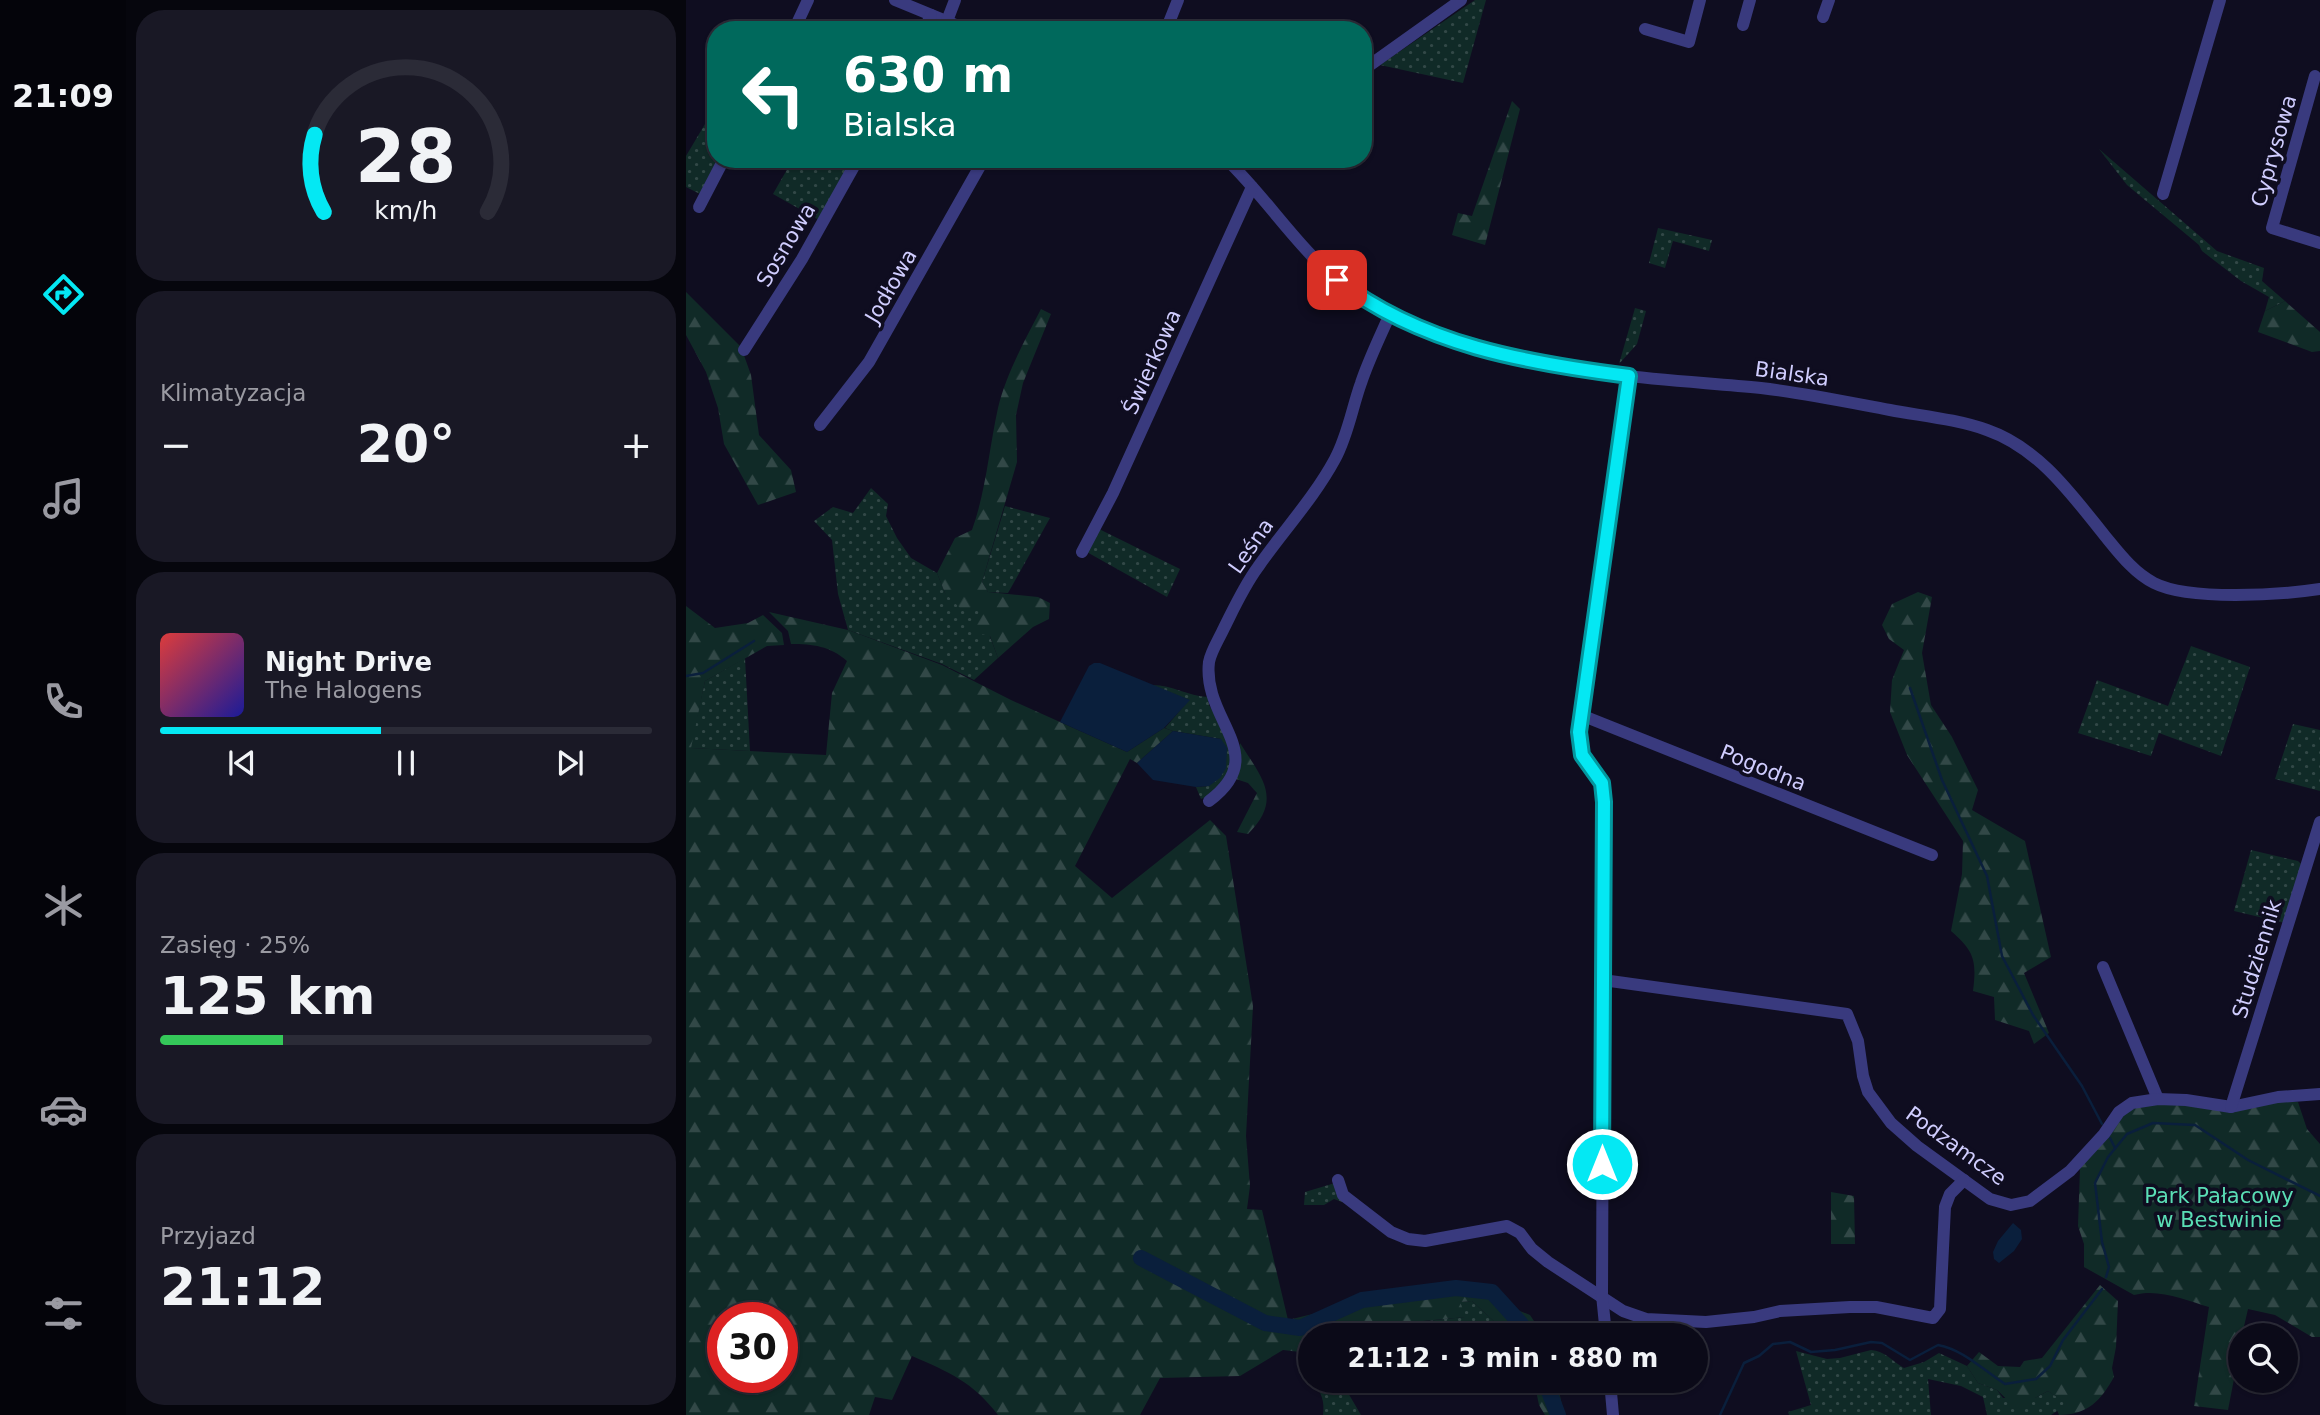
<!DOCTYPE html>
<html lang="pl">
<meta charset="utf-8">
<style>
body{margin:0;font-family:"DejaVu Sans",sans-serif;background:#191825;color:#f1f3f6;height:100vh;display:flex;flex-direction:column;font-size:26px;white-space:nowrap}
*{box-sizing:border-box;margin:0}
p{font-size:23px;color:#9a9aa2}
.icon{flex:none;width:38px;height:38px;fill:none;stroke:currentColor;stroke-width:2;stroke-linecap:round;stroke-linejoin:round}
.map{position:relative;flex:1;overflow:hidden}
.panel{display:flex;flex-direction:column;gap:10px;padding:10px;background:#06060d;width:560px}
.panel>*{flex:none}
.guide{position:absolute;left:21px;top:21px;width:665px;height:147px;border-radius:28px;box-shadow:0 2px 5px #0004,0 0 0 2px #2b2b37;background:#00695c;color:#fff;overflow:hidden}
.tools{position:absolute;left:1542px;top:1323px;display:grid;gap:14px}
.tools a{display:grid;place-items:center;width:70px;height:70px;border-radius:50%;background:#0b0a18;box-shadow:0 2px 5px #0004,0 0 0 2px #2b2b37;font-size:35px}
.speed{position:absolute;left:21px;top:1302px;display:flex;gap:14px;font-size:35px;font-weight:700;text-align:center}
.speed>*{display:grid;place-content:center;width:91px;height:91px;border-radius:50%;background:#0b0a18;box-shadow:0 2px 5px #0004,0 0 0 2px #2b2b37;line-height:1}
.speed .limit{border:10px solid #d22;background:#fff;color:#111}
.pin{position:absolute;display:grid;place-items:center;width:60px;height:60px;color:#fff;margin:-30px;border-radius:14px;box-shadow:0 4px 10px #0006}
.me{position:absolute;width:77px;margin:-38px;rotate:0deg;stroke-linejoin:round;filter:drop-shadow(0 0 5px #0008)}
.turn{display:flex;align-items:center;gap:24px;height:147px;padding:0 21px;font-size:32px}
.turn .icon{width:91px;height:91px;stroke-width:2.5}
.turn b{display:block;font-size:49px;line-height:60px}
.big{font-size:52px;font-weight:800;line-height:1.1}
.panel .widget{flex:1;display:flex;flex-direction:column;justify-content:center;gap:10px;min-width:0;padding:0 24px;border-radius:28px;background:#191825}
.panel .dial{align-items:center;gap:0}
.dial svg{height:182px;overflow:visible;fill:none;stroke:#2b2b37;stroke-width:7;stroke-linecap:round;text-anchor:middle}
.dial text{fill:#f1f3f6;stroke:none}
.song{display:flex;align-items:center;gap:21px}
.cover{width:84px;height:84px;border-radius:10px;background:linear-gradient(135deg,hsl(0 70% 55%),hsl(240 70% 35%))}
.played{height:7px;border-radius:4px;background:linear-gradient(90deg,#04e8f3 45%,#2b2b37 45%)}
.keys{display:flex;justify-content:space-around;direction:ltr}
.heat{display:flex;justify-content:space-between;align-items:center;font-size:38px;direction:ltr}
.charge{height:10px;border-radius:5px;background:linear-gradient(90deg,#34c759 25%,#2b2b37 0)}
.trip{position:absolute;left:612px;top:1323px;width:410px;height:70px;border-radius:35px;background:#0b0a18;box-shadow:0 2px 5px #0004,0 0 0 2px #2b2b37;font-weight:800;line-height:70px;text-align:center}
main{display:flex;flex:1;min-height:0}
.tabs{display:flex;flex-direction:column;width:126px;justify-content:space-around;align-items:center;background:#04040a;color:#9a9aa2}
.tabs .icon{width:49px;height:49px}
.tabs .current{color:#04e8f3}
.tabs b{font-size:32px;color:#f1f3f6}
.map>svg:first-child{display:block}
.grass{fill:url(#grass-dots)}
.forest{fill:url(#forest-firs);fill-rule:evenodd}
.water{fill:#0a1f3c}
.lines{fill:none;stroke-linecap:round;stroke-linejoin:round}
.stream{stroke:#0a1f3c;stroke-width:2.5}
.river{stroke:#0a1f3c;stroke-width:16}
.minor{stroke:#393a7e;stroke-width:12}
.route-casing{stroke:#03979e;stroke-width:18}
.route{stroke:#04e8f3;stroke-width:12}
.labels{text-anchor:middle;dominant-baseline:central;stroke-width:7;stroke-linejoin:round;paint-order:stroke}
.street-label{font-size:21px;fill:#d0cdfe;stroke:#0f0d20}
.park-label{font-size:21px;fill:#5addb5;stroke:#0f0d20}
</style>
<main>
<nav class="tabs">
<b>21:09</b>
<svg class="icon current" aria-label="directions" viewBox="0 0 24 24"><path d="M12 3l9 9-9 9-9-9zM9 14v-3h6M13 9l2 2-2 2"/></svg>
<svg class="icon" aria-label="music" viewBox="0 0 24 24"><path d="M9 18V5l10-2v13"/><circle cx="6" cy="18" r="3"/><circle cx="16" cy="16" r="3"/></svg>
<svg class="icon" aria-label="phone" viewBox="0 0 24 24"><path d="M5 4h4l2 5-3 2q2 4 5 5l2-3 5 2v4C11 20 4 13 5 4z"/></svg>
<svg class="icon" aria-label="climate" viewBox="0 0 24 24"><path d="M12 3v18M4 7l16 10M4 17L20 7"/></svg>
<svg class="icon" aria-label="car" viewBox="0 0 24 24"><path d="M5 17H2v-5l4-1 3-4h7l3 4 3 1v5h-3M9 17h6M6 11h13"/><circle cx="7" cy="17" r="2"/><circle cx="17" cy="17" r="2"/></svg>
<svg class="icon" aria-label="filters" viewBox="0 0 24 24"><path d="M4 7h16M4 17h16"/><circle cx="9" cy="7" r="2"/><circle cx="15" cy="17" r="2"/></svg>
</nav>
<section class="panel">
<div class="widget dial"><svg viewBox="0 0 100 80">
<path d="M14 69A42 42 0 1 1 86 69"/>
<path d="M14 69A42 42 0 0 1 10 35" stroke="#04e8f3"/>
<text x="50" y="56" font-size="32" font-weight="700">28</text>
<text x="50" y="72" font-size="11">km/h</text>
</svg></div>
<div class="widget"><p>Klimatyzacja</p>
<div class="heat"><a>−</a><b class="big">20°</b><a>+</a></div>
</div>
<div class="widget">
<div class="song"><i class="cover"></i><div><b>Night Drive</b><p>The Halogens</p></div></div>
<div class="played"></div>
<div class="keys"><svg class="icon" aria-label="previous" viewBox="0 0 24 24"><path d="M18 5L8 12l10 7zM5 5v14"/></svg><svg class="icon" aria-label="pause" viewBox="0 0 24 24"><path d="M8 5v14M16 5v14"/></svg><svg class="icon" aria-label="next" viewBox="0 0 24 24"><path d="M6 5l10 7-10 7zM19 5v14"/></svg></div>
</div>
<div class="widget"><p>Zasięg · 25%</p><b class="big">125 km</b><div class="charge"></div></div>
<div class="widget"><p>Przyjazd</p><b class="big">21:12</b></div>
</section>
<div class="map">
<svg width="1634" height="1415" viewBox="0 0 1634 1415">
<defs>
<pattern id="grass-dots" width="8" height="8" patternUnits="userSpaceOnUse" patternTransform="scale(1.75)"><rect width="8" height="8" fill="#102a27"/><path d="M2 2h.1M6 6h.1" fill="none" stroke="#324847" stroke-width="1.8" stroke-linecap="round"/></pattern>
<pattern id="forest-firs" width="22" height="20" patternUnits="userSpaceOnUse" patternTransform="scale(1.75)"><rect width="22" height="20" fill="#102a27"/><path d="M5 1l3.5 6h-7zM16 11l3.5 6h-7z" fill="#324847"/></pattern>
</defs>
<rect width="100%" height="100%" fill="#0f0d20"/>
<g class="grass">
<path d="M 789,0 L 800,0 L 777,83 L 694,65 Z"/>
<path d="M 19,124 L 30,130 L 30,159 L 35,159 L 16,195 L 0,187 L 0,156 Z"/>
<path d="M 1413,149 L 1531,251 L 1578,268 L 1576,281 L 1599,301 L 1579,311 L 1583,297 L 1555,281 L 1516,251 L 1513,245 L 1441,185 Z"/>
<path d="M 107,159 L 169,159 L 133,220 L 87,194 Z"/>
<path d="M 972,228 L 1026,240 L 1023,251 L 987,241 L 979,268 L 963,263 Z"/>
<path d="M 949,308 L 960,311 L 951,344 L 933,364 Z"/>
<path d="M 185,488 L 202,504 L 200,516 L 211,538 L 225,558 L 251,573 L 259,593 L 294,610 L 312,658 L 288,680 L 256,664 L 162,630 L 152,594 L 146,540 L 128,521 L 147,507 L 167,513 Z"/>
<path d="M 319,506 L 364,518 L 322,593 L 302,592 L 296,582 Z"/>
<path d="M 413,529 L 494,569 L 481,597 L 399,551 Z"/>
<path d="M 1505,646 L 1564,667 L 1535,756 L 1473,733 L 1465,756 L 1392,733 L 1411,680 L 1482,706 Z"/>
<path d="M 59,658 L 64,751 L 4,748 L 19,681 Z"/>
<path d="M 464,685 C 485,684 501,696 522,697 L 523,705 L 548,747 L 545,775 L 528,794 L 515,799 L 510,787 L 523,786 L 535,739 L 487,731 L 479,728 L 503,700 Z"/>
<path d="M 1607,724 L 1634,730 L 1634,791 L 1589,779 Z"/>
<path d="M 1565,850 L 1612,861 L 1615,864 L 1599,923 L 1548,911 Z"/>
<path d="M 649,1183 L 659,1203 L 648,1199 L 638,1205 L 618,1205 L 619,1192 Z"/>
<path d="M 786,1301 L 812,1325 L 828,1335 L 746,1335 L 740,1321 L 779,1317 L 773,1302 Z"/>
<path d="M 1185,1350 C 1199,1351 1206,1361 1218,1368 L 1238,1362 L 1253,1353 L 1281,1366 L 1292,1383 L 1311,1390 L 1317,1398 L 1349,1398 L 1362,1391 L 1382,1404 L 1365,1415 L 1301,1415 L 1297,1397 L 1275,1386 L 1242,1379 L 1245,1415 L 1103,1415 L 1102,1412 L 1125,1405 L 1110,1351 L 1141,1359 L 1154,1358 Z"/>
<path d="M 627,1381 L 643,1381 L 646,1386 L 658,1386 L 675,1415 L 637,1415 C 639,1401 635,1392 627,1381 Z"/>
</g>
<g class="forest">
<path d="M 826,101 L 834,109 L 799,245 L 766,235 L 772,213 L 786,216 Z"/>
<path d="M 0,292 L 55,347 L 65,375 L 73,435 L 105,470 L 110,492 L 72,505 L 38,444 L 32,408 L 20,372 L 0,335 Z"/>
<path d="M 1599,301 L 1634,332 L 1634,351 L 1626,352 L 1572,332 L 1579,311 Z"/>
<path d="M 355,309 L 365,314 L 337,383 L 330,415 L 331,462 L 296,582 L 302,592 L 352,597 L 364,603 L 363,619 L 347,627 L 312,658 L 304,636 L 286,632 L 294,610 L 276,610 L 259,593 L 251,573 L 269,538 L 286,530 C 300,491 303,449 312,408 C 320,374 339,340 355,309 Z"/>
<path d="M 1232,592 L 1246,597 L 1236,653 L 1245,705 L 1266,737 L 1292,790 L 1286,810 L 1339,841 L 1365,957 L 1338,973 L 1363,1033 L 1348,1044 L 1343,1031 L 1309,1020 L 1308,997 L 1287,991 C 1291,960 1288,951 1265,931 L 1276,874 L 1277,841 L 1221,755 L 1204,712 L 1206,680 L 1218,650 L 1203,639 L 1196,625 L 1206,604 Z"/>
<path d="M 0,606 L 29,628 L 62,623 L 77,615 L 96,633 L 98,645 L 81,646 L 19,681 L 5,748 L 140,755 L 146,693 L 161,661 C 144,646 127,644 105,644 L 102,631 L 83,612 L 162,630 L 256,665 L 325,700 L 441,752 L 478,728 L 487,731 L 451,763 L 444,759 L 389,866 L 426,898 L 524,820 L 540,836 L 567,1006 L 560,1136 L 564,1186 L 561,1209 L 576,1210 L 602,1320 L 712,1293 L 771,1284 L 810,1288 L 824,1307 L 844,1315 L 857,1335 L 828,1335 L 812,1325 L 786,1301 L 774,1302 L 780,1317 L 672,1327 L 674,1335 L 625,1335 L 625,1364 L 616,1362 L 614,1352 L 597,1350 L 554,1376 L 474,1378 L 454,1415 L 312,1415 C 287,1382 263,1372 226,1356 L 206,1400 L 189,1397 L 183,1415 L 0,1415 ZM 37,1318 L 96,1318 L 96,1377 L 37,1377 Z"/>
<path d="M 554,743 C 576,778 597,799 562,834 L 551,832 L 571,793 L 562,783 L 550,779 L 554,764 Z"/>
<path d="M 1612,1102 L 1621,1129 L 1634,1144 L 1634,1337 L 1626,1337 L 1589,1315 L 1562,1309 L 1556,1335 L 1554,1335 L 1554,1348 L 1542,1410 L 1508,1406 L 1523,1307 C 1500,1300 1472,1288 1448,1295 L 1398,1267 L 1398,1244 L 1392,1226 L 1394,1168 L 1436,1115 L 1448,1108 L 1471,1103 Z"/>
<path d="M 1145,1192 L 1168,1196 L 1169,1244 L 1145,1244 Z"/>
<path d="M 1414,1285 L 1432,1301 L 1430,1347 L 1426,1368 L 1428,1377 C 1415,1400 1402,1415 1373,1415 L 1371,1410 L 1381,1404 L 1362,1391 L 1349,1398 L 1334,1412 L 1311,1390 L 1292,1383 L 1281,1366 L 1293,1352 L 1312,1366 L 1334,1367 L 1338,1361 L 1356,1358 Z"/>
<path d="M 848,1381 L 871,1381 L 878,1415 L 859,1415 L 853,1405 Z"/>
</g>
<g class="water">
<path d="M 408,663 L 414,663 L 504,700 L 478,728 L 441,752 L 374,722 L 403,666 Z"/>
<path d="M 487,731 L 535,739 L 541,748 L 540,768 L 534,778 L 523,786 L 510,787 L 467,780 L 451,763 Z"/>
<path d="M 1327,1223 L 1335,1230 L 1336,1239 L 1328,1251 L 1313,1263 L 1308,1259 L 1307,1252 L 1312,1241 Z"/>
</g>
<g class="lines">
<g class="stream">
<path d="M 0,676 L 17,673 L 68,641"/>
<path d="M 1224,688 L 1256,780 L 1301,876 L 1316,956 L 1347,1015 L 1396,1086 L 1416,1124"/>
<path d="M 1424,1138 L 1429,1148"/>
<path d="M 1420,1277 L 1423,1267 L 1416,1242 L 1409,1183 L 1422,1157 L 1441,1134 L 1467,1123 L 1509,1125 L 1562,1160 L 1634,1196"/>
<path d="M 1034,1415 L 1058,1363 L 1073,1356 L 1087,1344 L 1104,1342 L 1125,1352 L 1149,1350 L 1185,1342 L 1196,1343 L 1224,1360 L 1252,1345 C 1278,1350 1297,1370 1319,1384 L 1350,1379 L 1364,1366 L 1377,1340 L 1416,1289"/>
</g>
<g class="river">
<path d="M 455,1258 L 579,1323 L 614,1328 L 676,1300 L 770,1288 L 806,1292 L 835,1324 L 840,1335"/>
<path d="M 859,1381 L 872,1415"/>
</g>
<g class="minor">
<path d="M 209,0 L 282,30"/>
<path d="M 1137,17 L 1143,0"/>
<path d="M 261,21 L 269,0"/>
<path d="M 1057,25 L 1064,0"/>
<path d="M 959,29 L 1003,42 L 1014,0"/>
<path d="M 108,30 L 122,0"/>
<path d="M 238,30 L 245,15"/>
<path d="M 480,30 L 492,0"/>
<path d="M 677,70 L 775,0"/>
<path d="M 1629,76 L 1586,228 L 1634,243"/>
<path d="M 540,159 C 585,202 617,258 669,293 C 786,373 939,375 1075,388 C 1118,393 1161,402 1204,410 C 1236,416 1270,419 1301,430 C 1353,448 1386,495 1419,536 C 1433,553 1448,573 1468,583 C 1503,601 1595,595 1634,589"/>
<path d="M 1477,194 L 1534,0"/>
<path d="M 13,207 L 38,159"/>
<path d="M 58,350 L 116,259 L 172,159"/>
<path d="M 134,425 L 183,362 L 298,159"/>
<path d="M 396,552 L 427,493 L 566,187"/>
<path d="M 895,715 L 1246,855"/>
<path d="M 523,801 C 586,754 516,721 523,662 C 525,651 533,639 538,628 C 548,608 558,586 572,567 C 597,531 628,498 649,459 C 662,435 666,408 675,383 C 683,359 694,337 704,314"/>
<path d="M 1417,967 L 1472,1099"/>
<path d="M 917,980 L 1161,1014 L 1172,1041 L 1177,1076 L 1182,1092 L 1205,1123 L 1231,1146 L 1304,1199 L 1325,1205 L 1344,1201 L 1384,1171 L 1418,1134 L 1433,1112 L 1446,1103 L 1472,1099 L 1500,1100 L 1545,1107 L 1592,1097 L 1634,1094"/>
<path d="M 1545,1107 L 1634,822"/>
<path d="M 652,1180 L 657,1195 L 705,1232 L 722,1239 L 739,1241 L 821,1226 L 834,1233 L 846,1249 L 862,1262 L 937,1311 L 960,1319 L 1020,1322 L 1068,1317 L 1094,1311 L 1164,1307 L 1190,1307 L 1247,1318 L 1254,1309 L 1259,1207 L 1264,1194 L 1278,1180"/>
<path d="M 920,1335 L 916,1295 L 918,802 L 916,783 L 896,755 L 893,732 L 943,376"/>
<path d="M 924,1381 L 927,1415"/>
</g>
</g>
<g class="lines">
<defs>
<path id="route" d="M 651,280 C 735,345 841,363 943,376 L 893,732 L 896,755 L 916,783 L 918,802 L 916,1164"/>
</defs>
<use href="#route" class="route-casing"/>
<use href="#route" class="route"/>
</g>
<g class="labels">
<g class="street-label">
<text transform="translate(1588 151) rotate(-74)">Cyprysowa</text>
<text transform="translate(100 245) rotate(-59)">Sosnowa</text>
<text transform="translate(205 286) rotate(-60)">Jodłowa</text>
<text transform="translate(466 362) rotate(-66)">Świerkowa</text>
<text transform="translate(1106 374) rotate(8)">Bialska</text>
<text transform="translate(565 546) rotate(-55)">Leśna</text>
<text transform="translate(1077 768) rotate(22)">Pogodna</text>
<text transform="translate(1571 959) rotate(-73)">Studziennik</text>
<text transform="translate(1270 1146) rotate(36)">Podzamcze</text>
</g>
<g class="park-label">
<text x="1533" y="1196">Park Pałacowy<tspan x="1533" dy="24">w Bestwinie</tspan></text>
</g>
</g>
</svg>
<div class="tools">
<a><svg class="icon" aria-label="search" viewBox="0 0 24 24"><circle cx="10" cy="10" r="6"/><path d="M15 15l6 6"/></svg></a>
</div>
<div class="speed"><div class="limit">30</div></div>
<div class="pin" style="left:651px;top:280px;background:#d93025"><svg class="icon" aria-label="arrive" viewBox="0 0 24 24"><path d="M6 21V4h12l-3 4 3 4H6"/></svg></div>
<svg class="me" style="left:916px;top:1164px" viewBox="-20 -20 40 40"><circle r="17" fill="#04e8f3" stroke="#fff" stroke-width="3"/><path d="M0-11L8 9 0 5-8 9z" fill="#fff"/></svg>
<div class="trip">21:12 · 3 min · 880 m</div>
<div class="guide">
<div class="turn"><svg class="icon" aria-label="left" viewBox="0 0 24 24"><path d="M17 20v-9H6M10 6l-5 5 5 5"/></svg><div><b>630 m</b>Bialska</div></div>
</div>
</div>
</main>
